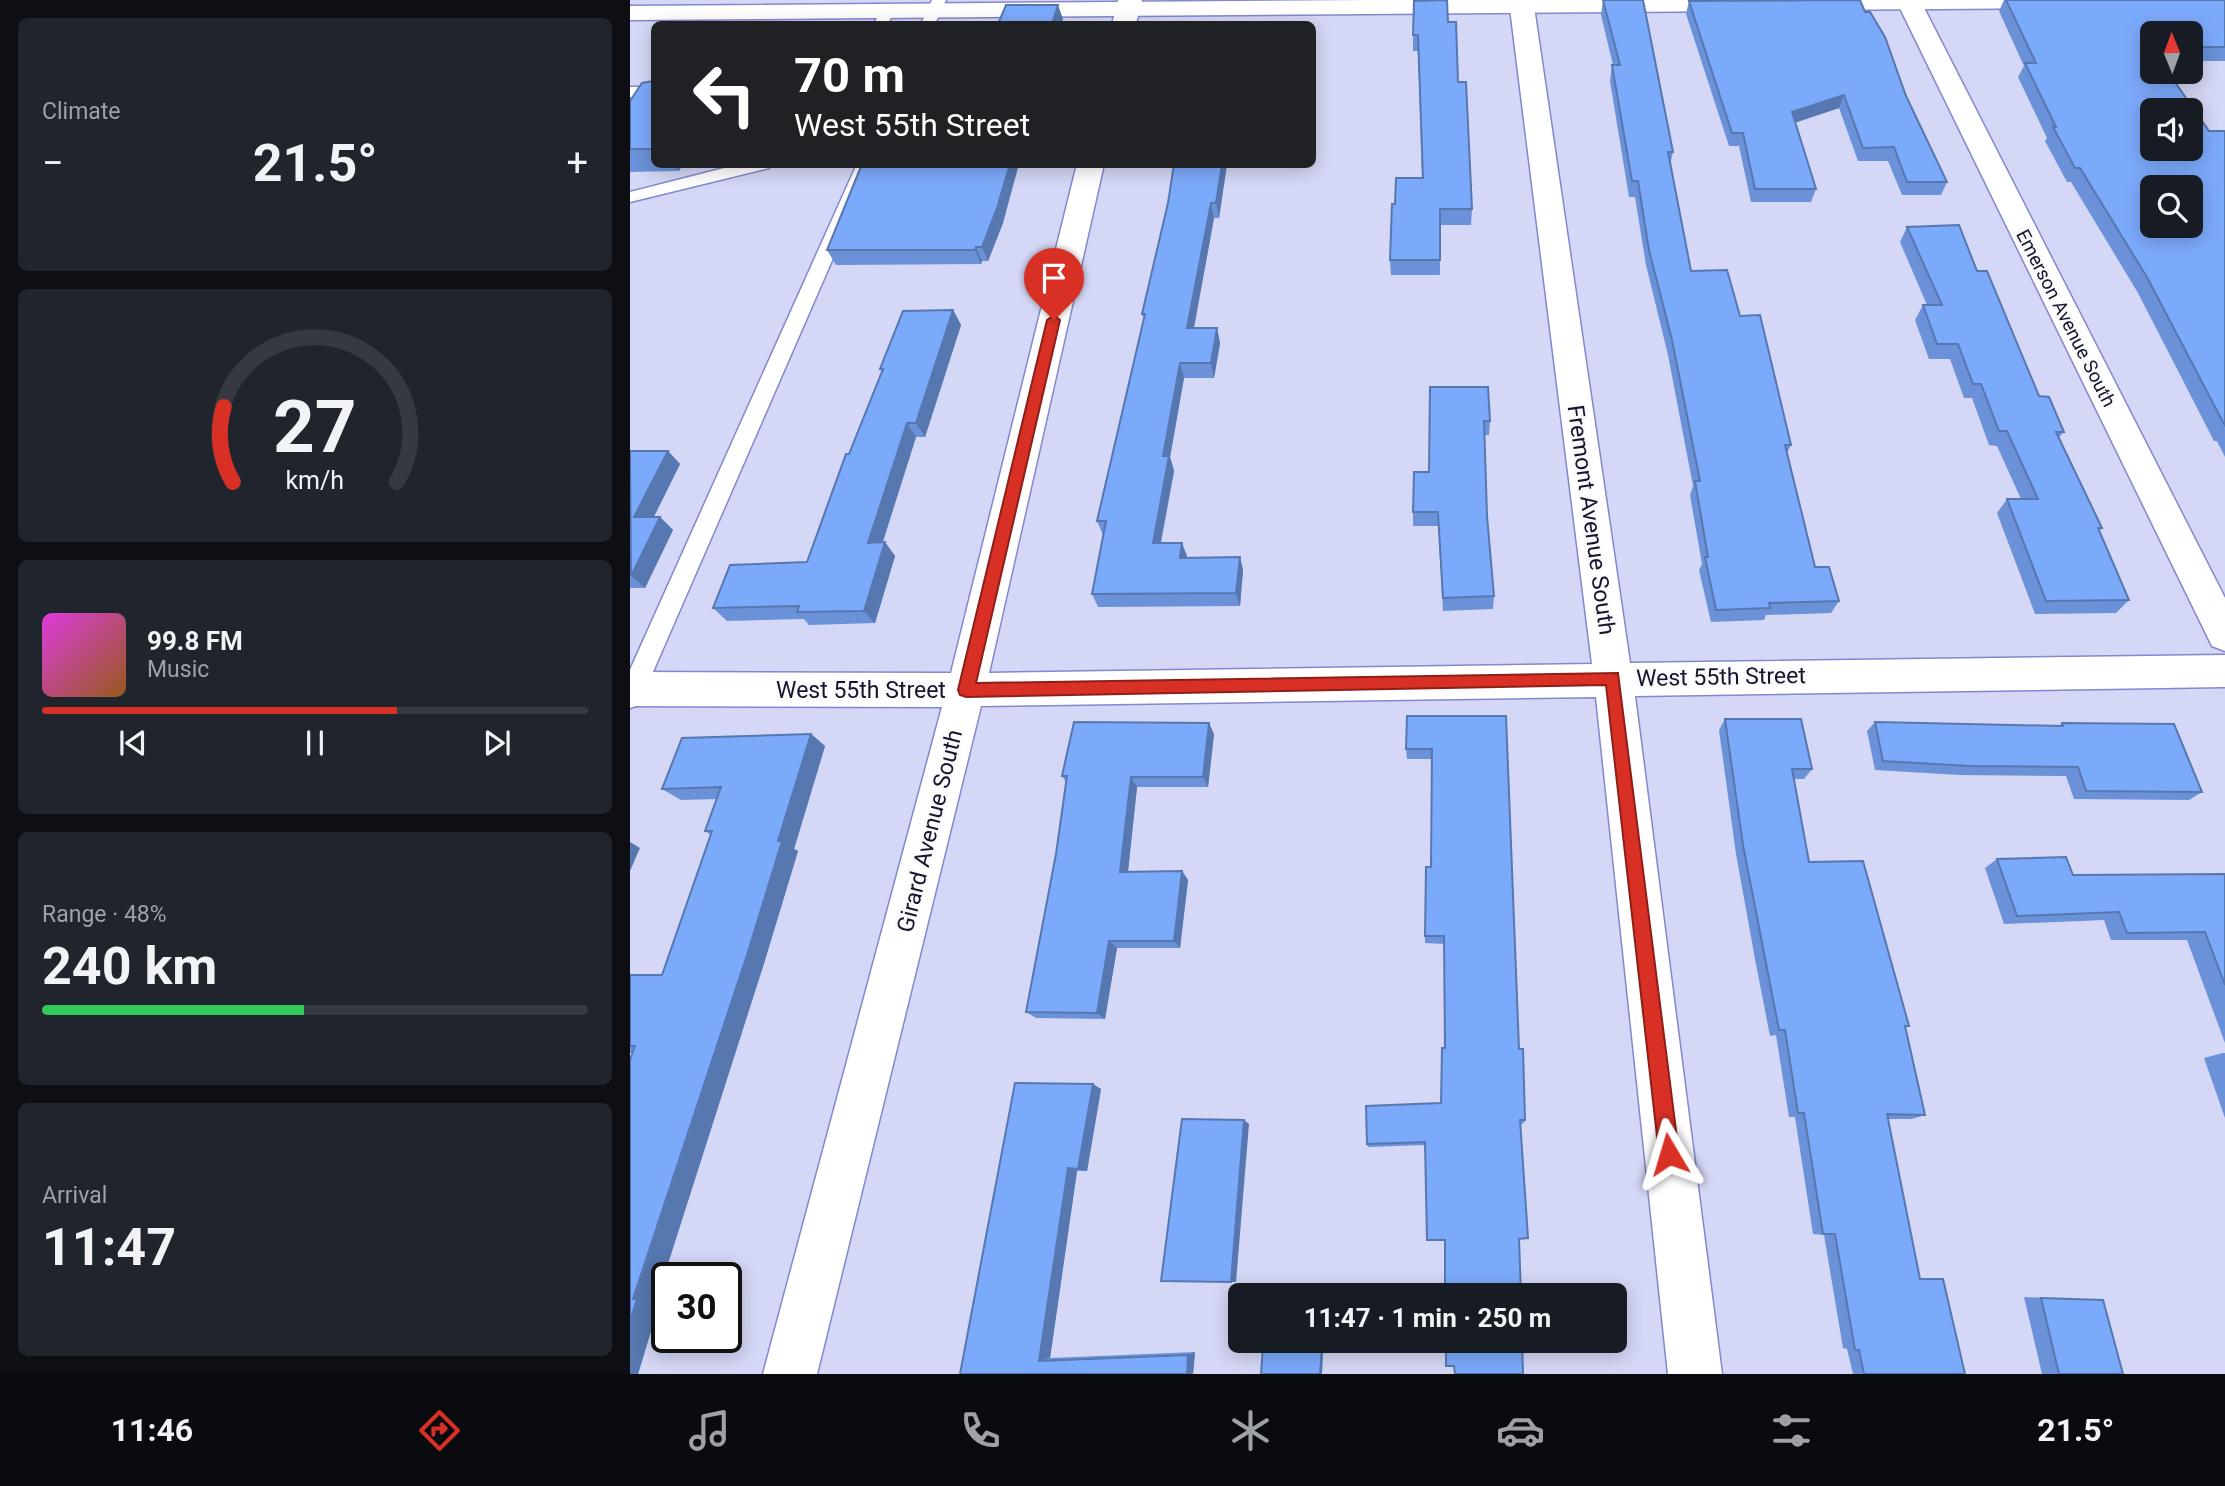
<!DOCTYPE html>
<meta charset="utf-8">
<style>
body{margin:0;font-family:Roboto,sans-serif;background:#20242c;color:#f1f3f6;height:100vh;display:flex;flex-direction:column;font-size:26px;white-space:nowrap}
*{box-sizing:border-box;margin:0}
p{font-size:23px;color:#9ea1a6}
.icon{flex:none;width:38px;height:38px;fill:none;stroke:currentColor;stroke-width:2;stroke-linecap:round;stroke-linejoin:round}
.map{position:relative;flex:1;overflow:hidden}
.sheet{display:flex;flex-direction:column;gap:18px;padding:18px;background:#0d0f14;width:630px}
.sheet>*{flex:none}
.banner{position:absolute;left:21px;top:21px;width:665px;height:147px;border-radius:10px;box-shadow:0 4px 18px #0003;background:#202124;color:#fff;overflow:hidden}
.needle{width:46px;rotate:359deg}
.controls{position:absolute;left:1510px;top:21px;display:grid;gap:14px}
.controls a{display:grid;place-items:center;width:63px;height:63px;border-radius:10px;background:#171b24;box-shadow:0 4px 18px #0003;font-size:35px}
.speed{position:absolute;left:21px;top:1262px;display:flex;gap:14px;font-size:35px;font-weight:700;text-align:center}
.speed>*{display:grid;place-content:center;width:91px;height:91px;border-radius:50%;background:#171b24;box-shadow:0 4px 18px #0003;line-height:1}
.speed .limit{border:4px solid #111;border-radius:10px;background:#fff;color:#111}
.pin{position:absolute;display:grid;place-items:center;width:60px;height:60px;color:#fff;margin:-72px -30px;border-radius:50% 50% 50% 0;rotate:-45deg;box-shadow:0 0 7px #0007}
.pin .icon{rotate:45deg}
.me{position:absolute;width:77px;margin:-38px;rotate:353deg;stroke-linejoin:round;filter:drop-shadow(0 0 5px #0008)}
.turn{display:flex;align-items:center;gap:24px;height:147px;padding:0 28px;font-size:32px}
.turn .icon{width:91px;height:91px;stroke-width:2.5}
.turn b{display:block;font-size:49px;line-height:60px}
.big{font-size:52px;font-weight:700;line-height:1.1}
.sheet .tile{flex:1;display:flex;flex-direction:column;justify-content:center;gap:10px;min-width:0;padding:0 24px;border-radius:10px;background:#20242c}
.sheet .dial{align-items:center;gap:0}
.dial svg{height:182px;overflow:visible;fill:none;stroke:#363941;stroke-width:7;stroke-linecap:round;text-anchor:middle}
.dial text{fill:#f1f3f6;stroke:none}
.song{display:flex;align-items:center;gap:21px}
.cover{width:84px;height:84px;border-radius:10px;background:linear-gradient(135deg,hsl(300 70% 55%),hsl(30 70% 35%))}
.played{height:7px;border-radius:4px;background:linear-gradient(90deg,#d93025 65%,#363941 65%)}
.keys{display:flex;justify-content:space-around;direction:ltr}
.heat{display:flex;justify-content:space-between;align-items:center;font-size:38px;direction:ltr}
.charge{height:10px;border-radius:5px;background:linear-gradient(90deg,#34c759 48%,#363941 0)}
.trip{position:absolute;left:598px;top:1283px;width:399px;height:70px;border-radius:10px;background:#171b24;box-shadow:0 4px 18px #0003;font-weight:700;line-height:70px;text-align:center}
.tab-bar{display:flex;height:112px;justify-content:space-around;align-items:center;background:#090b0e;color:#9ea1a6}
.tab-bar .icon{width:49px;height:49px}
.tab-bar .current{color:#d93025}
.tab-bar b{font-size:32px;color:#f1f3f6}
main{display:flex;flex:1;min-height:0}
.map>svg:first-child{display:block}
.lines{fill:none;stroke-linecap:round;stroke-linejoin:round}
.lane-casing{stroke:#8487cd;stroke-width:3}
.street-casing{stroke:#8487cd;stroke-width:3}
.secondary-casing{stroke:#8487cd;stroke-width:3}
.lane{fill:#fff;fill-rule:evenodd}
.street{fill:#fff;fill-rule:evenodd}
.secondary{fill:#fff;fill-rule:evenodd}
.wall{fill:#6b92d8}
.shaded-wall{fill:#5777b0}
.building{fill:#7caafb;stroke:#5777b0;stroke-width:2;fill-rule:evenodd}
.route{fill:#d93025;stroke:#8d1f18;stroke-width:2}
.labels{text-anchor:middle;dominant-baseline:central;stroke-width:6;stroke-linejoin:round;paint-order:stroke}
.far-street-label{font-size:19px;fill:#15142f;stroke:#fbfbfb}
.street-label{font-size:23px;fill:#15142f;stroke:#fbfbfb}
</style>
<main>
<section class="sheet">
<div class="tile"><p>Climate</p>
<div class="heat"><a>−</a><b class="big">21.5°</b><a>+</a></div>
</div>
<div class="tile dial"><svg viewBox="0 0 100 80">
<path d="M14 69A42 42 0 1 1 86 69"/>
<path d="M14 69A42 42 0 0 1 10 36" stroke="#d93025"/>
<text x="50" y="56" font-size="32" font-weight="700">27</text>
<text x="50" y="72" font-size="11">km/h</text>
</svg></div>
<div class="tile">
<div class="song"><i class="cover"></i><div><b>99.8 FM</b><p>Music</p></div></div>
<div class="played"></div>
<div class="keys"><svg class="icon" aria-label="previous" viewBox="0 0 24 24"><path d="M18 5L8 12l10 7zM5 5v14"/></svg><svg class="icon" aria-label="pause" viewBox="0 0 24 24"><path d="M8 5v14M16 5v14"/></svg><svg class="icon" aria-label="next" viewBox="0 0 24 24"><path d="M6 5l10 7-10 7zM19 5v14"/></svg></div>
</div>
<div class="tile"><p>Range · 48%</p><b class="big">240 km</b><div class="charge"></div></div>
<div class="tile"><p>Arrival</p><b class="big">11:47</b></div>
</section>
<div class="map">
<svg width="1595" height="1374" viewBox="0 0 1595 1374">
<rect width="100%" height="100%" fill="#d4d7f5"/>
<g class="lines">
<defs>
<g id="lane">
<path d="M 302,0 L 316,0 L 305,24 L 291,24 Z"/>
<path d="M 257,7 L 264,11 L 258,24 L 244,24 L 252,8 Z"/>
<rect x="0" y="87" width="24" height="10"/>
<path d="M 110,164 L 141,164 L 139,168 L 0,202 L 0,192 Z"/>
<path d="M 227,164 L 244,164 L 12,697 L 9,705 L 0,708 L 0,670 Z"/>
</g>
<g id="street">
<path d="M 488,0 L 512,0 L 506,24 L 482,24 Z"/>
<path d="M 879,0 L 903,0 L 1000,663 L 1595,655 L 1595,687 L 1005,696 L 1092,1374 L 1038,1374 L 966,697 L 351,706 L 187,1374 L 133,1374 L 312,707 L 0,706 L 0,672 L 321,673 L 447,164 L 474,164 L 359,673 L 962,664 Z"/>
<path d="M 1266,0 L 1290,0 L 1595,598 L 1595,651 L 1582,646 Z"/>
</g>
<g id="secondary">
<path d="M 735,0 L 1119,0 L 1122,4 L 1118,9 L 1110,11 L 0,20 L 0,6 Z"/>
<path d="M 1171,0 L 1436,0 L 1437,1 L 1433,6 L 1425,8 L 1181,10 L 1173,8 L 1169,3 Z"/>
</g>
</defs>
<use href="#lane" class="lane-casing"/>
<use href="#street" class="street-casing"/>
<use href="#secondary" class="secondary-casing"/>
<use href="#lane" class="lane"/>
<use href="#street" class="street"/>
<use href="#secondary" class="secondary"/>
</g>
<g class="wall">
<path d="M 973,0 L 1043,152 L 1040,165 L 1061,271 L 1110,316 L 1161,445 L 1157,453 L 1185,567 L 1209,601 L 1201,613 L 1136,615 L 1134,620 L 1081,622 L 1069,570 L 1072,564 L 1060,495 L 1063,486 L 1038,355 L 1016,265 L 1005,197 L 999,197 L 980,81 L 982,65 L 983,65 L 971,15 Z"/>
<path d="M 1374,0 L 1595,0 L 1595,61 L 1561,61 L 1561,33 L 1522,33 L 1522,72 L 1579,131 L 1595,131 L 1595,457 L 1587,441 L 1584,441 L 1508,293 L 1441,182 L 1437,182 L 1415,141 L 1417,138 L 1388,77 L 1394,66 L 1369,11 Z"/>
<path d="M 1059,1 L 1235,12 L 1317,182 L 1311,195 L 1272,195 L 1258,161 L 1228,161 L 1209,108 L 1165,123 L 1186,189 L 1181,202 L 1121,202 L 1109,146 L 1099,146 L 1056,14 Z"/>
<path d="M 818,22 L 828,82 L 842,209 L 841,225 L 810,225 L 810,275 L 761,275 L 760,260 L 765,204 L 792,178 L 788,51 L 783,51 L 783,35 Z"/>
<path d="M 24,79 L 24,164 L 53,164 L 49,171 L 0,172 L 0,101 Z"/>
<path d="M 597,164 L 589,218 L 584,218 L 564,328 L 587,328 L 590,343 L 584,378 L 554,378 L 540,457 L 544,471 L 531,543 L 557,556 L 557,558 L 610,557 L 613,570 L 610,606 L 468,607 L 462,594 L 473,535 L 467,521 L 514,319 L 512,314 Z"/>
<path d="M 373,223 L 358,261 L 352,261 L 351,264 L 206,265 L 197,250 Z"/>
<path d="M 1277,227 L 1347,271 L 1409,396 L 1434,432 L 1429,437 L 1472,528 L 1469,531 L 1499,600 L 1486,613 L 1405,614 L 1367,513 L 1377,499 L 1391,499 L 1367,446 L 1359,445 L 1342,398 L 1334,398 L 1320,359 L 1299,359 L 1285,320 L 1293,305 L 1297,305 L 1270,242 Z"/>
<path d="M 323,310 L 331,325 L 295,437 L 286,437 L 253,542 L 265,556 L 245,623 L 179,625 L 174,619 L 97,621 L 83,608 L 177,562 L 219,454 L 252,372 L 250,369 Z"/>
<path d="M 800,387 L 860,421 L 859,435 L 854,435 L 857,516 L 864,596 L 863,609 L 813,611 L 808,526 L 783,526 L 783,512 L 799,472 Z"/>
<path d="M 0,451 L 38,451 L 50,464 L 24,517 L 30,517 L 43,530 L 15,588 L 0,588 Z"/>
<path d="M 876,716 L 889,1049 L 895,1120 L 893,1124 L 890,1123 L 898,1238 L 797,1241 L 795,1145 L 738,1147 L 737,1144 L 811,1103 L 815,1048 L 814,944 L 795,943 L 796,867 L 801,867 L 802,759 L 777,759 L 776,749 Z"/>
<path d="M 1095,719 L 1182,769 L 1174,779 L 1164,779 L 1179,862 L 1279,1026 L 1276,1027 L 1295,1115 L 1282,1119 L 1258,1119 L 1290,1279 L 1335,1374 L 1223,1374 L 1217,1349 L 1213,1348 L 1194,1235 L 1183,1234 L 1165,1117 L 1159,1117 L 1146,1035 L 1140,1036 L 1125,959 L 1106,854 L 1089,730 Z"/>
<path d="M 1245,722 L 1429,726 L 1432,723 L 1572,792 L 1559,800 L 1444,799 L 1436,776 L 1330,775 L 1245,770 L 1237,731 Z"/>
<path d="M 181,734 L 195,746 L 164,849 L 168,851 L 135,960 L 27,1298 L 31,1298 L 8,1374 L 3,1053 L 0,1053 L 0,975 L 32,975 L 81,835 L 75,831 L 87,799 L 51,800 L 32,789 Z"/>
<path d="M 584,734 L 578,787 L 507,787 L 498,872 L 552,871 L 558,880 L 550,948 L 487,948 L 475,1019 L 406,1018 L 396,1012 L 426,854 L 436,782 L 432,776 Z"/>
<path d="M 1367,859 L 1443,875 L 1595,874 L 1595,1043 L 1557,940 L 1481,940 L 1474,920 L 1374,924 L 1355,868 Z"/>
<path d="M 1593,1053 L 1595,1053 L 1595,1118 L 1574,1058 Z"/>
<path d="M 471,1089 L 457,1171 L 447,1171 L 420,1358 L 565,1352 L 563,1374 L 330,1374 Z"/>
<path d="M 1394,1297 L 1473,1300 L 1493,1374 L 1412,1374 Z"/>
<path d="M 636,1345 L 693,1346 L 692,1374 L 633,1346 Z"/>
</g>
<g class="shaded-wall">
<path d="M 428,5 L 433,19 L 431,24 L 422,24 Z"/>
<path d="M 1214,95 L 1209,108 L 1157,125 L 1162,112 Z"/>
<path d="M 44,164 L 53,164 L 49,171 Z"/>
<path d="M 380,164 L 389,164 L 373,223 L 358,261 L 352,247 Z"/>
<path d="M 592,164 L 597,164 L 589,218 L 586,203 Z"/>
<path d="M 581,203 L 584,218 L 561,343 L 557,328 Z"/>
<path d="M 346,247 L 352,261 L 351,264 L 345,250 Z"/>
<path d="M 323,310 L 331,325 L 295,437 L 286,423 Z"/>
<path d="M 587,328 L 590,343 L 584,378 L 581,363 Z"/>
<path d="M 550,363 L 554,378 L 540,457 L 544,471 L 528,556 L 523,543 L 533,456 Z"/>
<path d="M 277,423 L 286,437 L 248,556 L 238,543 Z"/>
<path d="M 38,451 L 50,464 L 17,530 L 4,517 Z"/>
<path d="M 30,517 L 43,530 L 15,588 L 1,576 Z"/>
<path d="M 255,542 L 265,556 L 245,623 L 234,611 Z"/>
<path d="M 552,543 L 557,556 L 555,571 L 550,558 Z"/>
<path d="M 610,557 L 613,570 L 610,606 L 606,593 Z"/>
<path d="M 579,723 L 584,734 L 578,787 L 573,777 Z"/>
<path d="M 181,734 L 195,746 L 164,849 L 168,851 L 135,960 L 27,1298 L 3,1299 Z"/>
<path d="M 501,777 L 507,787 L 497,880 L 490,872 Z"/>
<path d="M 0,842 L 10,848 L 0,871 Z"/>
<path d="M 552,871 L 558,880 L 550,948 L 544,941 Z"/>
<path d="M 479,941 L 487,948 L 475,1019 L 467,1013 Z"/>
<path d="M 463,1084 L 471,1089 L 457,1171 L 448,1169 Z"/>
<path d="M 614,1120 L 619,1124 L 606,1282 L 601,1282 Z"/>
<path d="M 438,1168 L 447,1171 L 420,1358 L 409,1361 Z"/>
<path d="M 31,1298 L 8,1374 L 0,1374 L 0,1321 L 7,1299 Z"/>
<path d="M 693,1346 L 692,1374 L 690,1374 L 692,1347 Z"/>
<path d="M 565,1352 L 563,1374 L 557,1374 L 558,1355 Z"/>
</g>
<g class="building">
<path d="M 817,0 L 818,22 L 826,22 L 828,82 L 836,82 L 842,209 L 810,209 L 810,260 L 760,260 L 762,204 L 765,204 L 766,178 L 793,178 L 788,35 L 783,35 L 784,1 Z"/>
<path d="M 973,0 L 1013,0 L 1043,152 L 1038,152 L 1061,271 L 1097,270 L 1110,316 L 1130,315 L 1161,445 L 1155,445 L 1185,567 L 1199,567 L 1209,601 L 1139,603 L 1140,608 L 1086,610 L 1075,557 L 1078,557 L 1065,481 L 1070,481 L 1042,340 L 1019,250 L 1008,181 L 1002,181 L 982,65 L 990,65 Z"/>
<path d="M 1230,0 L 1235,12 L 1240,12 L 1255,37 L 1276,96 L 1317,182 L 1277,182 L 1264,147 L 1233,148 L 1214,95 L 1162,112 L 1186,189 L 1125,189 L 1113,133 L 1102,133 L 1059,1 Z"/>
<path d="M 1376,0 L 1595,0 L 1595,47 L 1561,47 L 1561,33 L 1522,33 L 1522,72 L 1538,72 L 1579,131 L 1595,131 L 1595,426 L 1518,279 L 1450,168 L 1445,168 L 1423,127 L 1426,127 L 1395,63 L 1406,63 ZM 1522,110 L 1561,110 L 1561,149 L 1522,149 ZM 1522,187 L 1561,187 L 1561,226 L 1522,226 Z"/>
<path d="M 376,5 L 428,5 L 422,24 L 368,24 Z"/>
<path d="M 24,79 L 24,149 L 0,149 L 0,101 L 12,83 L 23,81 Z"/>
<path d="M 232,164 L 380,164 L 367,208 L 352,247 L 346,247 L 345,250 L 197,250 Z"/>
<path d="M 544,164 L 592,164 L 586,203 L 581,203 L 557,328 L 587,328 L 581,363 L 550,363 L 533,456 L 539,456 L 523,543 L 552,543 L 550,558 L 610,557 L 606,593 L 462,594 L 476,521 L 467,521 L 515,314 L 512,314 L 538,203 Z"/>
<path d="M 1329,225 L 1347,271 L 1357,271 L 1409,396 L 1419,397 L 1434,432 L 1426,432 L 1472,528 L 1468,528 L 1499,600 L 1416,601 L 1377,499 L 1408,499 L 1377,431 L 1369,431 L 1351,384 L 1343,384 L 1328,344 L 1307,344 L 1293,305 L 1312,305 L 1277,227 Z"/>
<path d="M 323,310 L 286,423 L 277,423 L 238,543 L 255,542 L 234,611 L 167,612 L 169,606 L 83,608 L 100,565 L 177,562 L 216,454 L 219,454 L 253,369 L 250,369 L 273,311 Z"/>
<path d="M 800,387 L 858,387 L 860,421 L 854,421 L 857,516 L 864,596 L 813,598 L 808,512 L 783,512 L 784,472 L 799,472 Z"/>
<path d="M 0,451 L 38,451 L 4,517 L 30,517 L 1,576 Z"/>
<path d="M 777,716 L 876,716 L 889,1049 L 893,1049 L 895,1120 L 890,1120 L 898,1238 L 889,1239 L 891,1295 L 815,1295 L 815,1240 L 797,1240 L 795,1142 L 737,1144 L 736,1106 L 811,1103 L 812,1048 L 815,1048 L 814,936 L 795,936 L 796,867 L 801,867 L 802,749 L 776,749 Z"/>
<path d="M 1095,719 L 1171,719 L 1182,769 L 1162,769 L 1179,862 L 1233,861 L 1279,1026 L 1275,1026 L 1295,1115 L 1257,1114 L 1290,1279 L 1313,1279 L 1335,1374 L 1234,1374 L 1229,1350 L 1225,1350 L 1205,1234 L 1193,1234 L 1174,1113 L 1168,1113 L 1155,1030 L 1149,1030 L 1113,845 Z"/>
<path d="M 444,722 L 579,723 L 573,777 L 501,777 L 490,872 L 552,871 L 544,941 L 479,941 L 467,1013 L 396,1012 L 426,854 L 437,776 L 432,776 Z"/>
<path d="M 1245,722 L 1433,726 L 1432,723 L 1544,724 L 1572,792 L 1456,791 L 1448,767 L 1339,766 L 1253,761 Z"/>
<path d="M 181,734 L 148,841 L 152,841 L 118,952 L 3,1299 L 7,1299 L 0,1321 L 0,1060 L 5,1046 L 0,1046 L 0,975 L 32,975 L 82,831 L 75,831 L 91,787 L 32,789 L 52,738 Z"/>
<path d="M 1436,857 L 1443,875 L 1595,874 L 1595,985 L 1575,932 L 1497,933 L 1489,912 L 1387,916 L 1367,859 Z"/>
<path d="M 385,1083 L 463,1084 L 448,1169 L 438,1168 L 409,1361 L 558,1355 L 557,1374 L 330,1374 Z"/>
<path d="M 552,1119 L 614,1120 L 601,1282 L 531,1281 Z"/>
<path d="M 1411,1298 L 1473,1300 L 1493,1374 L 1429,1374 Z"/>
<path d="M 816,1340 L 892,1340 L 893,1374 L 825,1374 L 824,1366 L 816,1366 Z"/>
<path d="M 633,1346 L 692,1347 L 690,1374 L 631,1374 Z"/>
</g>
<path class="route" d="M 424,315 L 430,320 L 346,683 L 988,673 L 1049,1154 L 1046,1161 L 1039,1164 L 1032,1161 L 1029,1154 L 976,685 L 336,697 L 330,695 L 328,690 L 417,320 Z"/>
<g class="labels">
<g class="far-street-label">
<text transform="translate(1436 318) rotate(63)">Emerson Avenue South</text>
</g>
<g class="street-label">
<text transform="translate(961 520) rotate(82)">Fremont Avenue South</text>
<text transform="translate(1091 677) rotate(-1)">West 55th Street</text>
<text x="231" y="690">West 55th Street</text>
<text transform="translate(300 831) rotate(-76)">Girard Avenue South</text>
</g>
</g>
</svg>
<div class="controls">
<a><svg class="needle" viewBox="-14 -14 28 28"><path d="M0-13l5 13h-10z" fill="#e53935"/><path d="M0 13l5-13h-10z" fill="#9ea1a6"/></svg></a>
<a><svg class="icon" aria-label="sound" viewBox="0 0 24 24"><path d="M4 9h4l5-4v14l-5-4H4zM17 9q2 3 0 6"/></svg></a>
<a><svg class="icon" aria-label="search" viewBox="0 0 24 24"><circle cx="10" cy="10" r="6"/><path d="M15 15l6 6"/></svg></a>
</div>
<div class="speed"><div class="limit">30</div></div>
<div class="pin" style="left:424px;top:320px;background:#d93025"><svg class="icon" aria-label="arrive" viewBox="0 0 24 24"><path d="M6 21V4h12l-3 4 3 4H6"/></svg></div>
<svg class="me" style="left:1039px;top:1154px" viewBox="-20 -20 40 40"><path d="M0-17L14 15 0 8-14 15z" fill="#d93025" stroke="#fff" stroke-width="4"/></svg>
<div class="trip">11:47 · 1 min · 250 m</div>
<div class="banner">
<div class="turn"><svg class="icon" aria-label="left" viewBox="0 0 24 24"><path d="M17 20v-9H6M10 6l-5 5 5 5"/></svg><div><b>70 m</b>West 55th Street</div></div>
</div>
</div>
</main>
<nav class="tab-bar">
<b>11:46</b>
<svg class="icon current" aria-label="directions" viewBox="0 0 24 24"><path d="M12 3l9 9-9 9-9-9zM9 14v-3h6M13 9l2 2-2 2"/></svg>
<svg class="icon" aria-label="music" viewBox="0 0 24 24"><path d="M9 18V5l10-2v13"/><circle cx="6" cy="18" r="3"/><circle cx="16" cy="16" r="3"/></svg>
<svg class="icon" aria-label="phone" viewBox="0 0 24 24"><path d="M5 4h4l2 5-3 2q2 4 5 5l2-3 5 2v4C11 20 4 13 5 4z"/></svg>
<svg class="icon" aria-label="climate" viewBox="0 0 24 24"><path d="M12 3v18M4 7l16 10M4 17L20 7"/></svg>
<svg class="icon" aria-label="car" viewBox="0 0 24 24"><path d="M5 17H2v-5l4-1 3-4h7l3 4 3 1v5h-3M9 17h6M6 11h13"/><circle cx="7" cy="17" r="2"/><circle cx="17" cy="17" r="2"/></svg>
<svg class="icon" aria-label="filters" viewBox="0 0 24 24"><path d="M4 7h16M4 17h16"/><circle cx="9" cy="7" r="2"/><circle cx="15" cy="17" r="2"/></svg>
<b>21.5°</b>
</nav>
